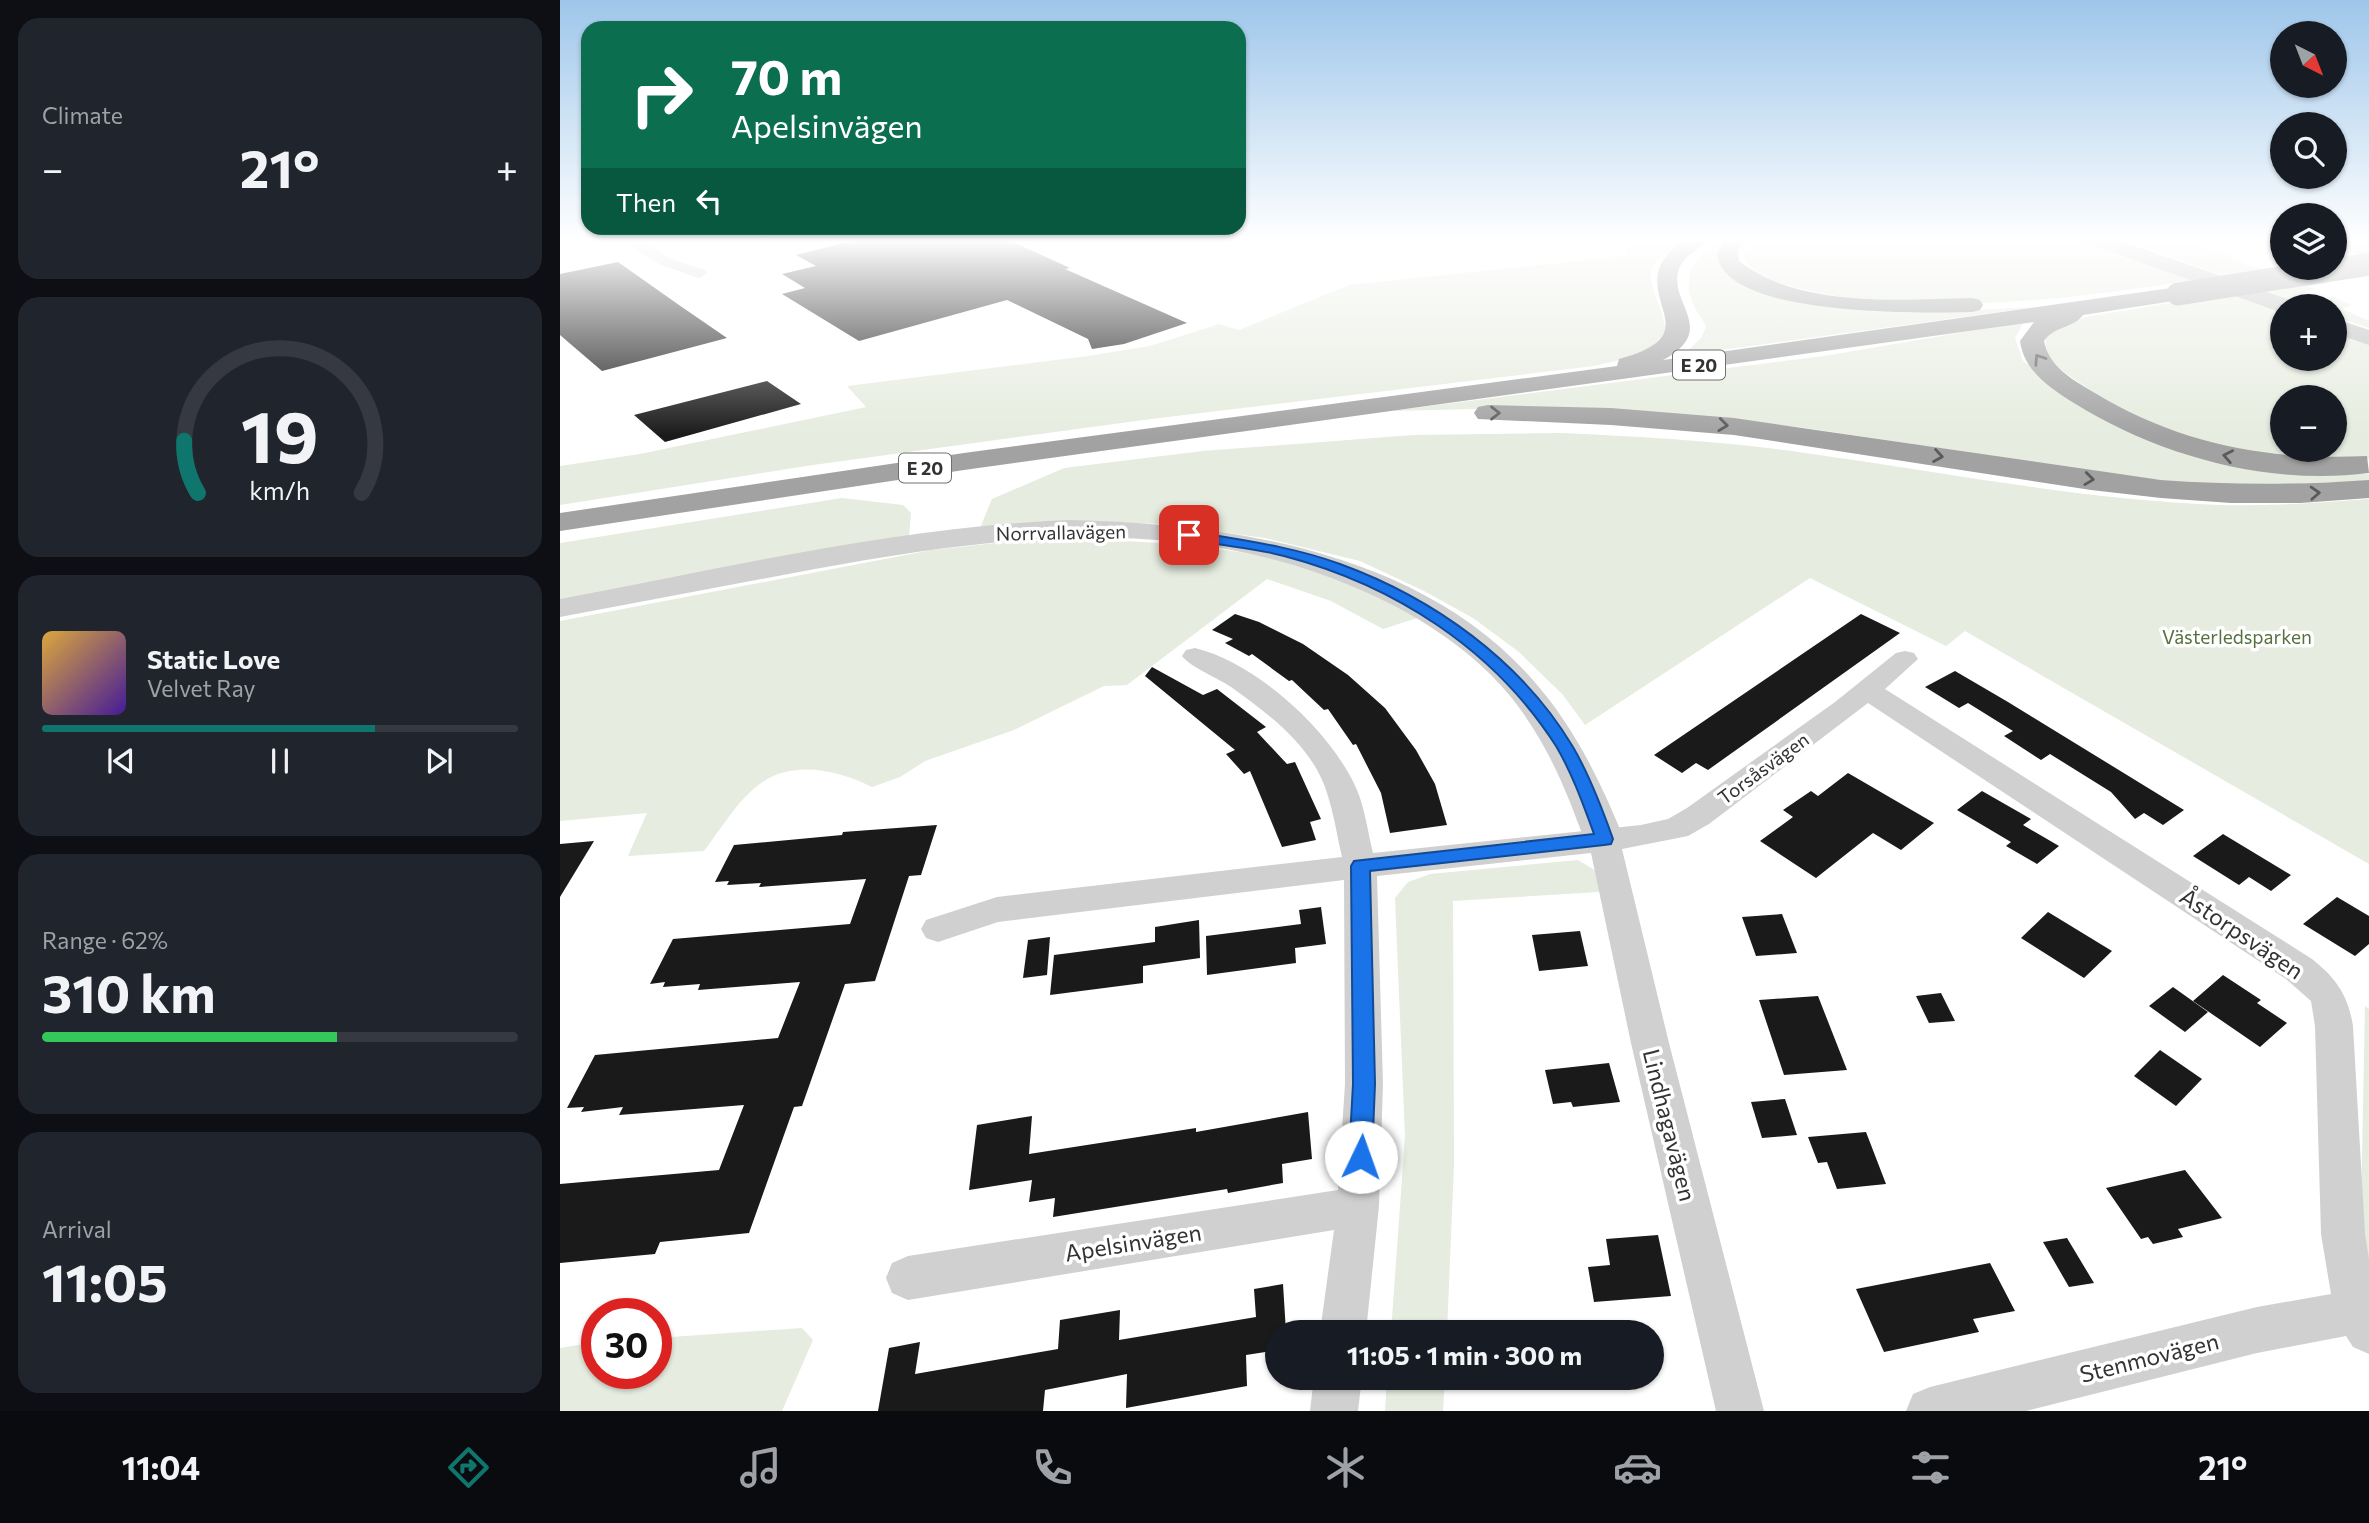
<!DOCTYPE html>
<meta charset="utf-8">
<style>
body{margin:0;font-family:Commissioner,sans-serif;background:#20242c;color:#f1f3f6;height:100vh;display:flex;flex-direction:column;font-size:26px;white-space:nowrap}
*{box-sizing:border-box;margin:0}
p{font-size:23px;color:#9ea1a6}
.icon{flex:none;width:38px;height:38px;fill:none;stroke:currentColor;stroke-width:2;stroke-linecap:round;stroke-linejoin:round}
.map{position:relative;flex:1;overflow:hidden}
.panel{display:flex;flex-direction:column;gap:18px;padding:18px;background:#0d0f14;width:560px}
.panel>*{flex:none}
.banner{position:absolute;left:21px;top:21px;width:665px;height:214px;border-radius:21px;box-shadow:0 2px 5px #0004;background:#0b6e4f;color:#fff;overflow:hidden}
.needle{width:46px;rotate:138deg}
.fabs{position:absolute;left:1710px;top:21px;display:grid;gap:14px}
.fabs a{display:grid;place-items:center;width:77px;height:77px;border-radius:50%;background:#171b24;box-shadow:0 2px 5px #0004;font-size:35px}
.speed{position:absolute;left:21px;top:1298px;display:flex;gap:14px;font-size:35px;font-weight:700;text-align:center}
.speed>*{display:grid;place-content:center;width:91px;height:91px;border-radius:50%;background:#171b24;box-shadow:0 2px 5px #0004;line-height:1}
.speed .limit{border:10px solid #d22;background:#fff;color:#111}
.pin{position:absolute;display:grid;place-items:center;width:60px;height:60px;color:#fff;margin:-30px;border-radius:14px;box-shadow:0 4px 10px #0006}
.me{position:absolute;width:77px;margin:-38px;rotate:3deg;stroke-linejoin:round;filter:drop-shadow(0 0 5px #0008)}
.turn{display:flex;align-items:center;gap:24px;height:147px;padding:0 35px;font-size:32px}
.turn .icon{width:91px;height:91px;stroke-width:2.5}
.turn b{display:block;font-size:49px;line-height:60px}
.then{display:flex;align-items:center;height:66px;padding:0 35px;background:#0003;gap:14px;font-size:26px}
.big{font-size:52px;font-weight:700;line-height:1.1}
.panel .tile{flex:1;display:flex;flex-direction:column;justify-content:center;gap:10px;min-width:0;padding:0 24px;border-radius:21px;background:#20242c}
.panel .dial{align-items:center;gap:0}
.dial svg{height:182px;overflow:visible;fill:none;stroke:#363941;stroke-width:7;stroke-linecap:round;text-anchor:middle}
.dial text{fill:#f1f3f6;stroke:none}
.song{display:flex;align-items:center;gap:21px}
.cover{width:84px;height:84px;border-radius:10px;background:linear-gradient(135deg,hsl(40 70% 55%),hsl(260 70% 35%))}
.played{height:7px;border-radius:4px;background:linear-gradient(90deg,#0f766e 70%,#363941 70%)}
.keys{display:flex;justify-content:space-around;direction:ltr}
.heat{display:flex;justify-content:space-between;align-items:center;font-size:38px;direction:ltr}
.charge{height:10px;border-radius:5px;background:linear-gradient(90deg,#34c759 62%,#363941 0)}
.trip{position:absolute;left:705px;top:1320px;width:399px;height:70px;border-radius:35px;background:#171b24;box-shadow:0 2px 5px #0004;font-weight:700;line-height:70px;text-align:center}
.tabs{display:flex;height:112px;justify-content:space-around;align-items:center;background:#090b0e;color:#9ea1a6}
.tabs .icon{width:49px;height:49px}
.tabs .active{color:#0f766e}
.tabs b{font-size:32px;color:#f1f3f6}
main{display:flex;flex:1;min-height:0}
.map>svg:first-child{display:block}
.green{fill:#e6ecdf;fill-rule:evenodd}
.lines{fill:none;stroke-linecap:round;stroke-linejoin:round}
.stream{stroke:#cfe2ee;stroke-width:5}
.building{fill:#1a1a1a}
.minor{fill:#d0d0d0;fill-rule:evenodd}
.tertiary{fill:#d0d0d0;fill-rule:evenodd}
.secondary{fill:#bdbdbd;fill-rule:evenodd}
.trunk{fill:#a2a2a2;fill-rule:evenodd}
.trunk-bridge{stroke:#a2a2a2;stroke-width:23}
.oneway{stroke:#5a5a5a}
.route{fill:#1a73e8;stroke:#114b97;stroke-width:2}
.labels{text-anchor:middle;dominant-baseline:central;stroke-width:7;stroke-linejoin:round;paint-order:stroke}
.shield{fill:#fff;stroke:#707070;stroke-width:2}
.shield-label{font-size:18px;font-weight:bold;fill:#333}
.street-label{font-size:19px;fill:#333;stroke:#fff}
.park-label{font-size:19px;fill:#56703f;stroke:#fff}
.near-street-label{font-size:23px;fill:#333;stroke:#fff}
</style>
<main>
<section class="panel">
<div class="tile"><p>Climate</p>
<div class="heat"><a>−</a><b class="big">21°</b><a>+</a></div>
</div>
<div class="tile dial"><svg viewBox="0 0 100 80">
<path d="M14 69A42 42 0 1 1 86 69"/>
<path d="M14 69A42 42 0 0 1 8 46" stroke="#0f766e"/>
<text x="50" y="56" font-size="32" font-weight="700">19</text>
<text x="50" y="72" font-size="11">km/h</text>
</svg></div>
<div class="tile">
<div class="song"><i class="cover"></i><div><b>Static Love</b><p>Velvet Ray</p></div></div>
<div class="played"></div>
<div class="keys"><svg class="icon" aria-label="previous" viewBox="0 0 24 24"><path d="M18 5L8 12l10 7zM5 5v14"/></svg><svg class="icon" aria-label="pause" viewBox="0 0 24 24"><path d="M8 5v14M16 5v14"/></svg><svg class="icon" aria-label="next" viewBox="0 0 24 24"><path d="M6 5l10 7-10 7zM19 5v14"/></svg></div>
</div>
<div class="tile"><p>Range · 62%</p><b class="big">310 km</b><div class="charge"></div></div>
<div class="tile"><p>Arrival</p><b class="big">11:05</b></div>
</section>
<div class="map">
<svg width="1809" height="1411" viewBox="0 0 1809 1411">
<rect width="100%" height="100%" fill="#fff"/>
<g class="green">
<path d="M 1055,238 L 1130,238 C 1069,272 1094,276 1106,329 C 1093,356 1062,359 1034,366 L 591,419 L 253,465 L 0,505 L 0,466 L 80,454 L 306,407 L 287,386 L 528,356 L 590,346 L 659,324 L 679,330 L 789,285 L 1066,256 L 1067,248 Z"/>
<path d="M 1162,238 L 1172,238 L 1166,243 L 1190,284 L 1379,312 L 1476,307 L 1124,355 L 1141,338 L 1146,327 C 1142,318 1136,311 1132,302 C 1122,273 1136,253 1162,238 Z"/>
<path d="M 1199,238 L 1522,238 L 1639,279 C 1519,299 1349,319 1231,286 C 1213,281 1184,273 1184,250 Z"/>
<path d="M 1558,238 L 1621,238 L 1670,255 L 1672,259 L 1706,271 L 1666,277 Z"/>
<path d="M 1630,238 L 1722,238 L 1722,244 L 1656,247 Z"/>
<path d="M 1775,238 L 1809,238 L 1809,251 L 1775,255 Z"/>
<path d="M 1738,282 L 1754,289 L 1741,294 L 1758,301 L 1774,297 L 1791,305 L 1782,309 L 1809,321 L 1809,328 L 1775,317 L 1774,306 L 1746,306 L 1694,287 Z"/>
<path d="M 1676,292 L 1722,310 L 1722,359 L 1774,359 L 1775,330 L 1809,344 L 1809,459 C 1708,467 1604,440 1520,383 C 1502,371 1482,359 1486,335 L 1508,323 L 1526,317 ZM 1722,397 L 1774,397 L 1774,450 L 1722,450 Z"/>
<path d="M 1464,322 L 1455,338 L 1463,361 L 1522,403 L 1741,473 L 1809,474 L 1809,481 L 1661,486 L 1573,477 L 1246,428 L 1168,419 L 991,407 L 831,411 L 1264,356 Z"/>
<path d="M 1002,433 C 1083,437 1164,441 1245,453 C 1383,472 1521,500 1661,505 C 1710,506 1760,503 1809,499 L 1809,864 L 1405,631 L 1386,646 L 1250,578 L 1025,725 L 1003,695 L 959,652 L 913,618 L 864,591 L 800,561 L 705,538 L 602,524 L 521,521 L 420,528 L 432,499 L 504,468 L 643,451 L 853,435 Z"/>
<path d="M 282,498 L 343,505 L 351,513 L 349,537 L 0,603 L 0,543 Z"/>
<path d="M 528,539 C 607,543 691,547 766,573 C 798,585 828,601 857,618 L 823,629 L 771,601 L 707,579 L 567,685 L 544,686 L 454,730 L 365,761 L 340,777 L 312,787 C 281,771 236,760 204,781 C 179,797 162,828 144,851 L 68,856 L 87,813 L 0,821 L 0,621 L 372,550 L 445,542 Z"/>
<path d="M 1018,860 L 1038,872 L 1039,892 L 893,901 L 894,1164 L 887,1332 L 831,1332 L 845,1136 L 835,898 L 848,882 L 870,874 Z"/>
<path d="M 1809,1003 L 1805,1006 L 1809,1009 L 1809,1259 L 1800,1263 L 1805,1006 Z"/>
<path d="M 242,1328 L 253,1340 L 222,1411 L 0,1411 L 0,1348 L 37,1342 L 37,1374 L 96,1374 L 96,1338 Z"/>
<path d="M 827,1377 L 885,1377 L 883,1411 L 825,1411 Z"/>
</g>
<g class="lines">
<path class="stream" d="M 1774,244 L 1809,255"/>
</g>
<g class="building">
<path d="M 303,238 L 444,238 L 510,268 L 505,269 L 627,323 L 564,344 L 532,349 L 528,339 L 447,300 L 299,341 L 222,294 L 245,288 L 222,274 L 256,266 L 236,255 Z"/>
<path d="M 58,262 L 119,305 L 167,338 L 42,371 L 0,335 L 0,274 Z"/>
<path d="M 207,381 L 241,404 L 105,442 L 74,415 Z"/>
<path d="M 675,614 L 699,622 L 743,644 L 788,675 L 825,708 L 856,750 L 875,784 L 887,825 L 830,833 L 821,793 L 796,744 L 793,745 L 768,709 L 764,710 L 732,680 L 729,681 L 692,654 L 689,656 L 665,643 L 673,639 L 652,630 Z"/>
<path d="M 1301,614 L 1340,633 L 1148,770 L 1136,763 L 1122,773 L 1094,755 Z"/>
<path d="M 592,667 L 643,695 L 657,689 L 706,727 L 697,732 L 727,764 L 735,762 L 761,819 L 750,822 L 756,840 L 722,847 L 690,771 L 684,774 L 666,754 L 675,750 L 585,676 Z"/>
<path d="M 1395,671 L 1448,702 L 1624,810 L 1603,825 L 1584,813 L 1575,819 L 1551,792 L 1490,754 L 1481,760 L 1444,736 L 1453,731 L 1408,703 L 1399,708 L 1365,687 Z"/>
<path d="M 1288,773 L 1374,823 L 1341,850 L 1313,833 L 1256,878 L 1200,841 L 1233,817 L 1223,810 L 1251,791 L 1258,796 Z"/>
<path d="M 1422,791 L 1471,819 L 1463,825 L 1499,846 L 1477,864 L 1446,846 L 1451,842 L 1397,810 Z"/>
<path d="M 377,825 L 361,875 L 349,876 L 315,981 L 285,984 L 242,1106 L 234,1107 L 189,1233 L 100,1242 L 95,1254 L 0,1263 L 0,1184 L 159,1170 L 184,1105 L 59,1115 L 63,1107 L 21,1112 L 24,1107 L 7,1108 L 35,1055 L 218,1038 L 240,982 L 138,990 L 140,984 L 103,987 L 105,982 L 90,984 L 113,939 L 290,924 L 306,879 L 199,887 L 201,883 L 167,885 L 169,881 L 155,882 L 174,845 L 282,835 L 283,832 Z"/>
<path d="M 1663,834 L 1731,875 L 1711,891 L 1689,877 L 1679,885 L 1633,856 Z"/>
<path d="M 34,841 L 0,897 L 0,844 Z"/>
<path d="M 1777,897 L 1809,916 L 1809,944 L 1795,956 L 1743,924 Z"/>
<path d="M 761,907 L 766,944 L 735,948 L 736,963 L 647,975 L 646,936 L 741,924 L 739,910 Z"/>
<path d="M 1488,912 L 1552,951 L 1524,978 L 1461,938 Z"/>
<path d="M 1222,914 L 1237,953 L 1196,956 L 1182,917 Z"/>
<path d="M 639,920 L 640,958 L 583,966 L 583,983 L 490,995 L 494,955 L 595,942 L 595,927 Z"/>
<path d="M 1020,931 L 1028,966 L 979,971 L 972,935 Z"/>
<path d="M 490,937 L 487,975 L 463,978 L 468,940 Z"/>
<path d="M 1663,975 L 1701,1000 L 1697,1003 L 1727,1023 L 1700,1047 L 1633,1001 Z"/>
<path d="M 1613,987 L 1648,1012 L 1625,1032 L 1589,1006 Z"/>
<path d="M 1381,993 L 1395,1021 L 1369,1023 L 1356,996 Z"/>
<path d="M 1258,996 L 1287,1070 L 1224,1075 L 1199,1000 Z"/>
<path d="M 1600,1050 L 1642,1079 L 1616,1106 L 1574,1076 Z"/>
<path d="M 1049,1063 L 1060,1102 L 1013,1107 L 1011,1102 L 993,1104 L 985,1070 Z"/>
<path d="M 1225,1099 L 1237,1135 L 1202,1138 L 1191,1102 Z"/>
<path d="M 748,1112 L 752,1159 L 722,1164 L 723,1183 L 668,1193 L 667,1189 L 493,1217 L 495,1198 L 469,1202 L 472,1180 L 409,1190 L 417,1125 L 472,1116 L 469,1154 L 636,1128 L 636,1132 Z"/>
<path d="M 1306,1132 L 1326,1184 L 1277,1189 L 1267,1162 L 1258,1163 L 1248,1137 Z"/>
<path d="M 1625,1170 L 1662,1218 L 1618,1229 L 1623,1237 L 1593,1244 L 1588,1237 L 1581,1239 L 1546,1188 Z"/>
<path d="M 1098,1235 L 1111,1296 L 1034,1302 L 1028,1267 L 1050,1265 L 1046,1239 Z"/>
<path d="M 1507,1238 L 1534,1283 L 1509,1287 L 1483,1242 Z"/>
<path d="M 1430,1263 L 1455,1311 L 1413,1319 L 1419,1332 L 1324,1352 L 1296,1289 Z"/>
<path d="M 723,1284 L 726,1332 L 718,1332 L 718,1350 L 686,1355 L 687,1386 L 566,1408 L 567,1374 L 485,1390 L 483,1411 L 318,1411 L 329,1348 L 360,1342 L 355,1374 L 498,1349 L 500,1320 L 560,1310 L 559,1340 L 696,1317 L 694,1289 Z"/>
</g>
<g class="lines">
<g class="minor">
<path d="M 57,238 L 76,238 L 111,259 L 145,270 L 147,273 L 139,278 L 101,265 Z"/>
<path d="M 635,648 C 697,663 772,732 797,790 C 805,809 808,833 813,853 L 1081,825 L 1108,819 L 1127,808 L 1275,702 L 1336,653 L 1345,651 L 1354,653 L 1358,659 L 1325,689 L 1752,959 C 1776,978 1788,995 1793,1026 L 1805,1234 L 1809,1259 L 1809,1354 L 1793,1347 L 1786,1336 L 1697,1353 L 1466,1411 L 1346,1411 L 1353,1394 L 1370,1387 L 1697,1307 L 1771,1294 L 1761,1234 L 1755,1026 L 1751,1001 L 1726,979 L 1308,703 L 1149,824 L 1128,836 L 1062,849 L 1109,1043 L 1204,1411 L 1156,1411 L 1071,1043 L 1031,853 L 817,876 L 823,1084 L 819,1206 L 806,1332 L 760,1332 L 774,1230 L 348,1300 L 332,1293 L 326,1278 L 332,1263 L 348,1256 L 778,1190 L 785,1084 L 784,880 L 438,922 L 378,942 L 366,938 L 361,929 L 366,920 L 437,897 L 782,857 C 777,836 774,814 767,793 C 753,747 709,714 671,687 C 658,678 630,667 622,656 L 626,650 Z"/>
<path d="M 754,1377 L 802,1377 L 798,1411 L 750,1411 Z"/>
</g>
<path class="tertiary" d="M 509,520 C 670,523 860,552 972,679 C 1014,726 1041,782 1064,839 L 1058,849 L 1044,853 L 1030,849 C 1020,832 1015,813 1007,795 C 989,751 965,709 932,676 C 893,637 844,608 794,587 C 617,512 437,536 255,569 C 170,585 85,601 0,617 L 0,599 C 169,567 338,527 509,520 Z"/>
<g class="secondary">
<path d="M 1521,238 L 1552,238 L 1733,301 L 1736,306 L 1722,306 L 1722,312 L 1717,311 L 1524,242 Z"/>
<path d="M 1774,318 L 1809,330 L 1809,345 L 1774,333 Z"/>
</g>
<g class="trunk">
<path d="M 1126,238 L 1150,238 C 1141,250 1124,254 1119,269 C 1107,303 1160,329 1103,360 L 1618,287 L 1626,289 L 1629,294 L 1626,299 L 1523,315 C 1514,328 1494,326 1484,341 C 1489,367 1513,380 1535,393 C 1619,444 1709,461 1807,456 L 1809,473 C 1708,486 1599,456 1514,403 C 1490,388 1464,371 1460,341 L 1474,322 L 404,470 L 0,531 L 0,513 L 404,453 L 1057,366 L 1059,359 C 1163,331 1049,291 1126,238 Z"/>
<path d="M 1166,238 L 1188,238 L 1178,250 L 1179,261 C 1238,308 1340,300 1412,298 L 1420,300 L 1423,305 L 1420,310 L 1412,312 C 1364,313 1164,318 1157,254 Z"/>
<path d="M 928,405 L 1051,408 L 1174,418 L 1601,480 C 1671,485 1739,485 1809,480 L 1809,498 L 1740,503 L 1671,503 L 1601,498 L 1531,490 L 1174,435 L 1051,425 L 918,419 L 914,413 L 918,407 Z"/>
</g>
<path class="trunk-bridge" d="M 1618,294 L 1809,264"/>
</g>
<defs><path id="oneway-chevron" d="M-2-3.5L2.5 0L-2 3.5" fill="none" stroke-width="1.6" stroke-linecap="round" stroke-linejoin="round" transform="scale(1.75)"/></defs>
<g class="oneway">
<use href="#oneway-chevron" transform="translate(1479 359) rotate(-124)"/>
<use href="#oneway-chevron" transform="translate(935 413)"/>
<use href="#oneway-chevron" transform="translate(1163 425) rotate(7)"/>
<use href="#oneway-chevron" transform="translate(1378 456) rotate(9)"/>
<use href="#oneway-chevron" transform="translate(1668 456) rotate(-169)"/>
<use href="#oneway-chevron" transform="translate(1529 479) rotate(7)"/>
<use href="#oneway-chevron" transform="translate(1755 493) rotate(-3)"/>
</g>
<linearGradient id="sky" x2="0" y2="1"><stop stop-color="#9ec6ea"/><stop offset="0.55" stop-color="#fff"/><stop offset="1" stop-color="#fff" stop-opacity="0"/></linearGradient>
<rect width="1809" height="436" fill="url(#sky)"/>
<path class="route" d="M 629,531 C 680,540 731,546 780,564 C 873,598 961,660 1013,747 C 1030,776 1042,808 1053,839 L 1051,844 L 1044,845 L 810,871 L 815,1084 L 812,1157 L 809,1165 L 801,1168 L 793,1165 L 789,1157 L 793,1084 L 791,866 L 794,861 L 1034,834 C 1023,804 1012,773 996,746 C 934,649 834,585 724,556 C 692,547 657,546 625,538 L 625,532 Z"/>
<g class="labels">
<g class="shield">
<rect x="1113" y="350.5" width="52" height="29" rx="5"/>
<rect x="339" y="453.5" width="52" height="29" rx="5"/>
</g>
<g class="shield-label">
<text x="1139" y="365">E 20</text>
<text x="365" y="468">E 20</text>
</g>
<g class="street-label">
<text transform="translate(501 532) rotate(-1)">Norrvallavägen</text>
<text transform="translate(1203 768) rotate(-36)">Torsåsvägen</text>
</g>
<g class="park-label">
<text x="1677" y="636">Västerledsparken</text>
</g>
<g class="near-street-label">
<text transform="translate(1682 933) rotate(34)">Åstorpsvägen</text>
<text transform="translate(1110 1125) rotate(76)">Lindhagavägen</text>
<text transform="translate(573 1242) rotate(-9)">Apelsinvägen</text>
<text transform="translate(1589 1357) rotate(-14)">Stenmovägen</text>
</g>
</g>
</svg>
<div class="fabs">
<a><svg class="needle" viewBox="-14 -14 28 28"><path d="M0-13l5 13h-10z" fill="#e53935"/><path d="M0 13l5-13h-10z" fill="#9ea1a6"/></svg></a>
<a><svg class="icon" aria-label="search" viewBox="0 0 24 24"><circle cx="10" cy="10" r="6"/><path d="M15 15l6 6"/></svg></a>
<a><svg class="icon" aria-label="layers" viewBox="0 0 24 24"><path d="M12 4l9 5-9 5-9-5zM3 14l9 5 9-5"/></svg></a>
<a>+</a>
<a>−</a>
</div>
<div class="speed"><div class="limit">30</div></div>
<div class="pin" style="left:629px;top:535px;background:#d93025"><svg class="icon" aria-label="arrive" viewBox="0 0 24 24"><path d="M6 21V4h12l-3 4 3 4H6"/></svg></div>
<svg class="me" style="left:801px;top:1157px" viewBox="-20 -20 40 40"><circle r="19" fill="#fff"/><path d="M0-13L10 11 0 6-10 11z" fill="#1a73e8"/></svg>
<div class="trip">11:05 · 1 min · 300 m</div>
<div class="banner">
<div class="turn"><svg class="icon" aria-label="right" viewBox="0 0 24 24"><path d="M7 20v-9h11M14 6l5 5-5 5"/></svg><div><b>70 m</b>Apelsinvägen</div></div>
<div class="then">Then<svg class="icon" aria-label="left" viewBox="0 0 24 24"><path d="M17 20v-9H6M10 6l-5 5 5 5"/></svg></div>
</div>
</div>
</main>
<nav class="tabs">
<b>11:04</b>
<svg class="icon active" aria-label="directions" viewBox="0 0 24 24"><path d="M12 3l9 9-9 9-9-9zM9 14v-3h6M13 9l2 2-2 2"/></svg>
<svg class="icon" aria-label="music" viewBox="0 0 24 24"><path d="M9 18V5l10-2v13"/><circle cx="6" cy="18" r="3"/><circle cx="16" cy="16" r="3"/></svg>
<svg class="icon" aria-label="phone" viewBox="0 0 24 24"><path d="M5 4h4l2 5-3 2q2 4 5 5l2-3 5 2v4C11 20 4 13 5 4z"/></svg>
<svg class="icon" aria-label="climate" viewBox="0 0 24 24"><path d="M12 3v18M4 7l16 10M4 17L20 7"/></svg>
<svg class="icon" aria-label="car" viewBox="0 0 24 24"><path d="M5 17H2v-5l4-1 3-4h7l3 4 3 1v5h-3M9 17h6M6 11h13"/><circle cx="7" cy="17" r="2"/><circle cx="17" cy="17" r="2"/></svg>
<svg class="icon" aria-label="filters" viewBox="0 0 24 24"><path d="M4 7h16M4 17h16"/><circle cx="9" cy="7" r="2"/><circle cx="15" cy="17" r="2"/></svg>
<b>21°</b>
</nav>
